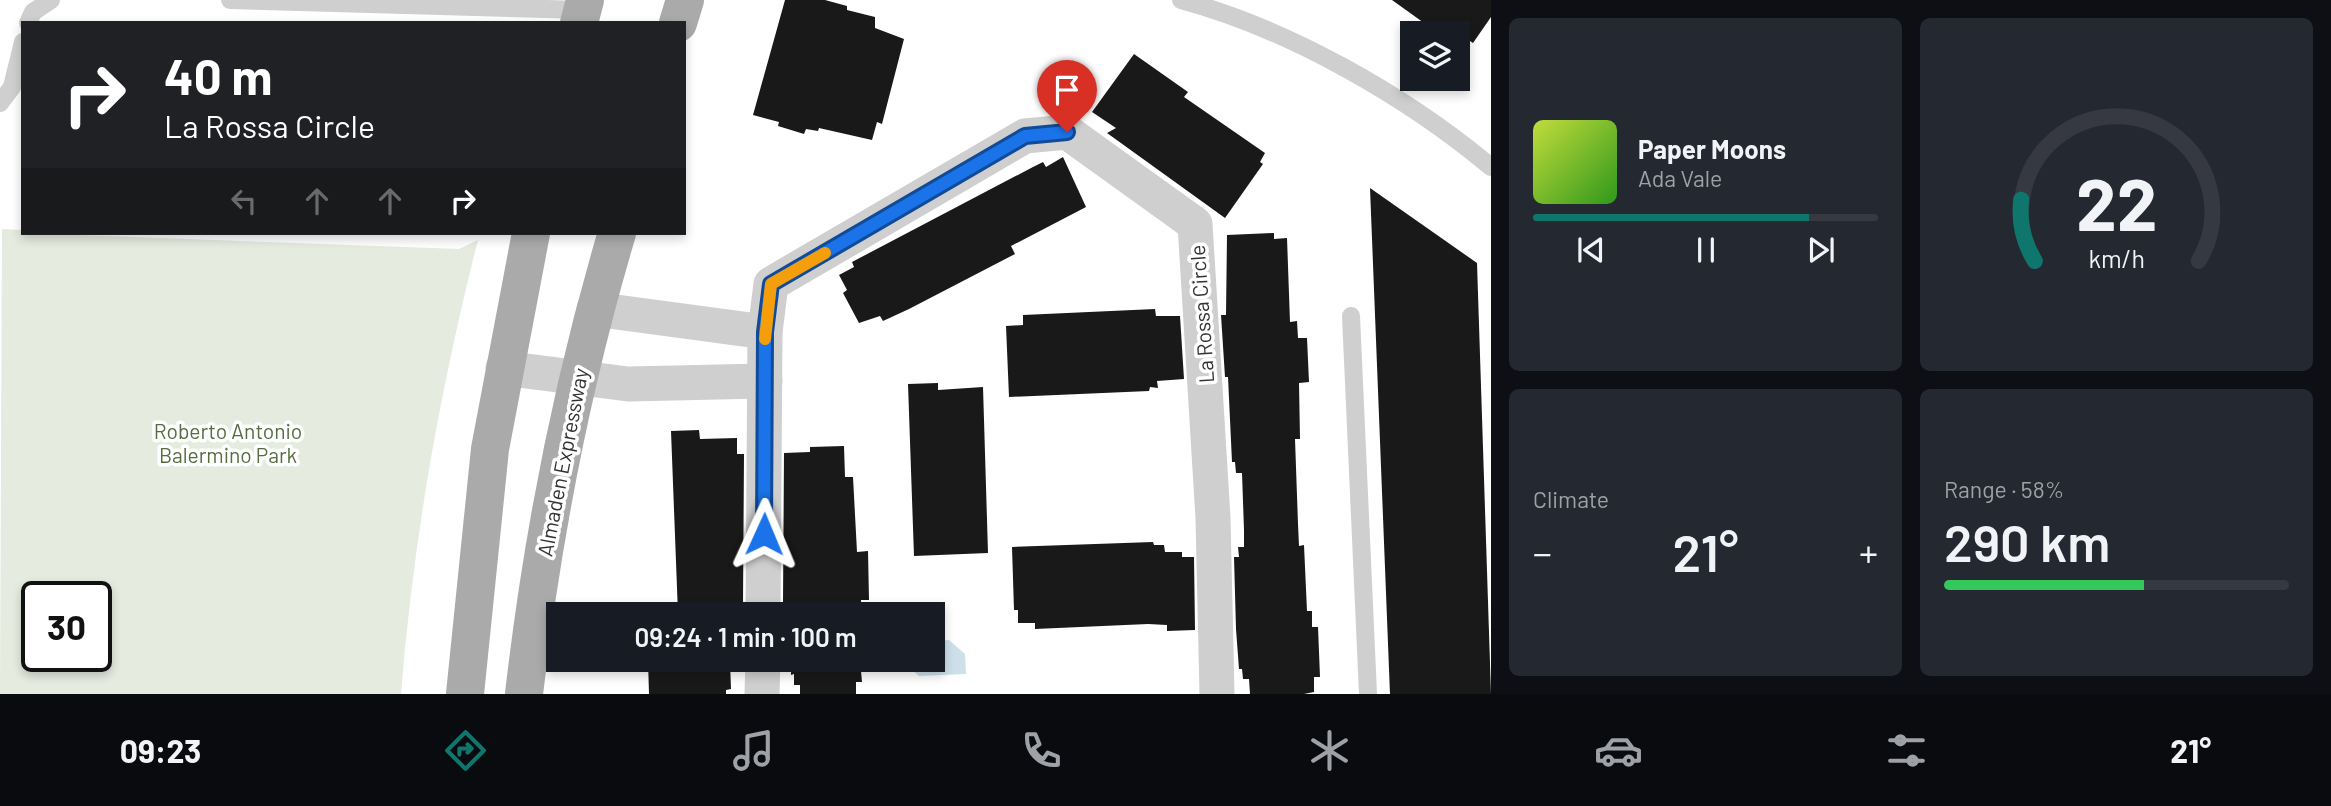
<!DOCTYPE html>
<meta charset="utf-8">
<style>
body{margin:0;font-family:Barlow,sans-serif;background:#242831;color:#f1f3f6;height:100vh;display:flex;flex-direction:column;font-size:26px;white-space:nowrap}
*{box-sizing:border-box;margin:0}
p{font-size:23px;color:#9ea1a6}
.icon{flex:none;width:38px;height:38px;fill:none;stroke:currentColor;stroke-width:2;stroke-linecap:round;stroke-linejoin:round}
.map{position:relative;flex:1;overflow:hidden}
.side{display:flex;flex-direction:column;gap:18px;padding:18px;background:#0d0f14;width:840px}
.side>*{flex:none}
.top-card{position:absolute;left:21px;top:21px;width:665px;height:214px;border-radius:0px;box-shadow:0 4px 10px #0003;background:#202124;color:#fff;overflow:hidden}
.fabs{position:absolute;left:1400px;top:21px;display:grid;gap:14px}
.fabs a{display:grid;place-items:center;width:70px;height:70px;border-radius:0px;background:#171b24;box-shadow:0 4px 10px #0003;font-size:35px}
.speed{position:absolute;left:21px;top:581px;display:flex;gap:14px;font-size:35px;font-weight:700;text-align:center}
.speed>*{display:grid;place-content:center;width:91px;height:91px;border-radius:50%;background:#171b24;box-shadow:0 4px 10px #0003;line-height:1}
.speed .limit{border:4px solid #111;border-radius:10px;background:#fff;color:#111}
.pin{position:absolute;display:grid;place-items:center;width:60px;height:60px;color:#fff;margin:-72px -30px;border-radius:50% 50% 50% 0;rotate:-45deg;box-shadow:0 0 7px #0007}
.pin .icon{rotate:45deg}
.me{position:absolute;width:77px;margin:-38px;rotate:1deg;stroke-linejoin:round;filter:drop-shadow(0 0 5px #0008)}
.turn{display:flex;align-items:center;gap:24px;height:147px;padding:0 28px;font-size:32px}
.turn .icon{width:91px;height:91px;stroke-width:2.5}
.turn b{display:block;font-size:49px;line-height:60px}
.lanes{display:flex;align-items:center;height:66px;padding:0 28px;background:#0003;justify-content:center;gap:35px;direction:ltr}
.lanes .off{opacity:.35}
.big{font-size:52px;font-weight:600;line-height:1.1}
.side .tile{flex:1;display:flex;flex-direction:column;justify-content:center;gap:10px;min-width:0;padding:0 24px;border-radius:10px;background:#242831}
.side .dial{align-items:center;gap:0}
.dial svg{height:182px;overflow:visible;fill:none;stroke:#363941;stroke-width:7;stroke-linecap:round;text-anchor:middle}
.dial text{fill:#f1f3f6;stroke:none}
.song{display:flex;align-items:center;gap:21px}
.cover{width:84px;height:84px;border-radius:10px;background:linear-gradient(135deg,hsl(70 70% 55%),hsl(110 70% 35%))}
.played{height:7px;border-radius:4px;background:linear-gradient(90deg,#0f766e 80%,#363941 80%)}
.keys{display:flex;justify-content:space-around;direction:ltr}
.heat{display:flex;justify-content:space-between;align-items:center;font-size:38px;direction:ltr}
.charge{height:10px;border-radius:5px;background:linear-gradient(90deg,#34c759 58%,#363941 0)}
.side .tiles{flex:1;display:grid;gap:18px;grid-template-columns:repeat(2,1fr)}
.trip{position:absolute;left:546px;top:602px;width:399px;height:70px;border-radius:0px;background:#171b24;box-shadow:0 4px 10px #0003;font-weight:600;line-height:70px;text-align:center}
.tabs{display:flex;height:112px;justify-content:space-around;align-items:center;background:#090b0e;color:#9ea1a6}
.tabs .icon{width:49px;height:49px}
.tabs .current{color:#0f766e}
.tabs b{font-size:32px;color:#f1f3f6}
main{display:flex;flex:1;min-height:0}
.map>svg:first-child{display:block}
.green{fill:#e5ebdf;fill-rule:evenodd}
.water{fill:#cde0ea}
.building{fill:#191919}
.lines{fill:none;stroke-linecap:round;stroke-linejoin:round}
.lane{stroke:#cfcfcf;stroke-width:18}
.street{stroke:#cfcfcf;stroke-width:35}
.primary{stroke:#aaa;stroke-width:38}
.route-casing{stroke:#114b97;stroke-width:18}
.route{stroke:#1a73e8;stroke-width:12}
.slow{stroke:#f59e0b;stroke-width:12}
.labels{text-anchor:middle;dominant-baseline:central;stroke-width:7;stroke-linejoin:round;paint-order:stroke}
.street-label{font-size:21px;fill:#323232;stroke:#fff}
.park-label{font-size:21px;fill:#576c41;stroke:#fff}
</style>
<main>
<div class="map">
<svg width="1491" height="694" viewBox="0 0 1491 694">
<rect width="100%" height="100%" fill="#fff"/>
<path class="green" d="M 2,229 L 23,230 L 23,233 L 459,249 L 478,240 C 440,389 413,541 401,694 L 0,694 ZM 37,597 L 96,597 L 96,656 L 37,656 Z"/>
<path class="water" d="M 949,640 L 965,654 L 966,674 L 919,676 L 905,664 L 905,660 L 933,660 L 933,641 Z"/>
<g class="building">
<path d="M 785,0 L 825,0 L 847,6 L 847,10 L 875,17 L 875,28 L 904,39 L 882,124 L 877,122 L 872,140 L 819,128 L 818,131 L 806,129 L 804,134 L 778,126 L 779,122 L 753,115 Z"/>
<path d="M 1392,0 L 1491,0 L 1491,17 L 1473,43 L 1470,41 L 1463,50 L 1458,47 L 1458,33 L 1438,33 Z"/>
<path d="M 1134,54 L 1188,92 L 1184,97 L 1265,153 L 1260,162 L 1263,164 L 1225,218 L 1107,133 L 1116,128 L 1092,112 Z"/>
<path d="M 1063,157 L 1086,207 L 1011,246 L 1015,254 L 909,309 L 883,321 L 880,316 L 859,323 L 843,293 L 847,290 L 839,275 L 854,267 L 852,262 L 1033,167 L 1043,162 L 1046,167 Z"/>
<path d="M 1370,188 L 1477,263 L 1491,694 L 1390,694 Z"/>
<path d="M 1274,233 L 1274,239 L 1287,238 L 1290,322 L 1297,321 L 1298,338 L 1307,338 L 1309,382 L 1299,383 L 1300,439 L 1295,439 L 1298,524 L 1299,546 L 1304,545 L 1307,611 L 1312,611 L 1312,627 L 1318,627 L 1320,677 L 1314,677 L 1314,692 L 1304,694 L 1250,694 L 1249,679 L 1243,679 L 1242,669 L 1239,669 L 1236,629 L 1234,557 L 1239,557 L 1238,547 L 1244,547 L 1244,530 L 1242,473 L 1236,473 L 1235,462 L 1232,462 L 1228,377 L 1225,377 L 1221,315 L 1226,315 L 1227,235 Z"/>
<path d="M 1155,309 L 1156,316 L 1180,316 L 1184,379 L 1157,381 L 1158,388 L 1150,387 L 1149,391 L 1009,397 L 1006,326 L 1023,325 L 1023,315 Z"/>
<path d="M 938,383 L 938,390 L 983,387 L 988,553 L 914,556 L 908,384 Z"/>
<path d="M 699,430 L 700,439 L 737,438 L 737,454 L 744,454 L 743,604 L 725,605 L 725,614 L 678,614 L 671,431 Z"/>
<path d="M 844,446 L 845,477 L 853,477 L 857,552 L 868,551 L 869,600 L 861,600 L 861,614 L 789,614 L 788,603 L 783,603 L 784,453 L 810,452 L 810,447 Z"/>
<path d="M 1153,542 L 1154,545 L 1164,545 L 1165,552 L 1182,552 L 1182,557 L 1194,557 L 1195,630 L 1167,631 L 1167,625 L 1148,624 L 1035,629 L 1035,623 L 1018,623 L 1018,610 L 1014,610 L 1012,547 Z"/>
<path d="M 648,660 L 726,660 L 730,662 L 731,689 L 726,690 L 726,694 L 649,694 Z"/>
<path d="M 791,660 L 860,660 L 862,682 L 856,682 L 856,694 L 800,694 L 800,685 L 794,685 L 794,674 L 791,675 Z"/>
</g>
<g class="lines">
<g class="lane">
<path d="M 230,0 L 582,10"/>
<path d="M 1181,0 C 1289,29 1406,96 1491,167"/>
<path d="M 28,23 L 33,12 L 51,0"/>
<path d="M 0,103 L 12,87 L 23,42"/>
<path d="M 1351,316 L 1368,694"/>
</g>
<g class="street">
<path d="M 594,309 L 765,332"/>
<path d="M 503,368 L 628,384 L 765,381"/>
<path d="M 763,614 L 765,332 L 771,284 L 1025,136 L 1067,132 L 1195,224 L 1213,518 L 1217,694"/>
<path d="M 762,694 L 763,660"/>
</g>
<g class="primary">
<path d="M 579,23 L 585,0"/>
<path d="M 678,23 L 685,0"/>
<path d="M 465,694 L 490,449 L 531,233"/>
<path d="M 524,694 C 542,538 572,384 617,233"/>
</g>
</g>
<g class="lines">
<defs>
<path id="route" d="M 764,534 L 765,332 L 771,284 L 1025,136 L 1067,132"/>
</defs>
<use href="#route" class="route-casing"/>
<use href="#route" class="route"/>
<path class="slow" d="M 765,339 L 771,284 L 825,253"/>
</g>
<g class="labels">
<g class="street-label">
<text transform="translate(1201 314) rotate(-94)">La Rossa Circle</text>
<text transform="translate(562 462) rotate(-79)">Almaden Expressway</text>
</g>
<g class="park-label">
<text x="228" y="430">Roberto Antonio<tspan x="228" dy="24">Balermino Park</tspan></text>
</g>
</g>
</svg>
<div class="fabs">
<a><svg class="icon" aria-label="layers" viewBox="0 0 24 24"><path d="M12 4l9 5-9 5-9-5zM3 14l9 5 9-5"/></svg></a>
</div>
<div class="speed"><div class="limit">30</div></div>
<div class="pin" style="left:1067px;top:132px;background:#d93025"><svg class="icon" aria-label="arrive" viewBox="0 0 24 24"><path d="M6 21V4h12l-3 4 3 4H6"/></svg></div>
<svg class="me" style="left:764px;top:534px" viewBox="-20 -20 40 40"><path d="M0-17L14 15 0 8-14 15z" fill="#1a73e8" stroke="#fff" stroke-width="4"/></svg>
<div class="trip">09:24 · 1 min · 100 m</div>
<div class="top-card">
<div class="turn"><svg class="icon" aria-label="right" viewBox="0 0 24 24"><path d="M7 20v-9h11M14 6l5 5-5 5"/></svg><div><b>40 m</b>La Rossa Circle</div></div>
<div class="lanes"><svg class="icon off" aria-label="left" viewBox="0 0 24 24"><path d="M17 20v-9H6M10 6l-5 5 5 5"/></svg><svg class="icon off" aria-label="ahead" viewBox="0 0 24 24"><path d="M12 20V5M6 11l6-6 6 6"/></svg><svg class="icon off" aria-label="ahead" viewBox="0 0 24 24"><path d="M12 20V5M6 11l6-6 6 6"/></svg><svg class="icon" aria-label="right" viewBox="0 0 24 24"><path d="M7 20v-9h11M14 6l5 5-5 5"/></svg></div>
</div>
</div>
<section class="side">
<div class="tiles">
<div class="tile">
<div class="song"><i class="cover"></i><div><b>Paper Moons</b><p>Ada Vale</p></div></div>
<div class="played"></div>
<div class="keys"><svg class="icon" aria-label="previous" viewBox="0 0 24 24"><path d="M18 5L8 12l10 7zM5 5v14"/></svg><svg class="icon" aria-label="pause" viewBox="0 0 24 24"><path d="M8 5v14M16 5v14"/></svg><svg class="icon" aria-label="next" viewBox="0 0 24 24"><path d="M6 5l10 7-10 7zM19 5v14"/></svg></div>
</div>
<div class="tile dial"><svg viewBox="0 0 100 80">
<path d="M14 69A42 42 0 1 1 86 69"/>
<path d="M14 69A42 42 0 0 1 8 42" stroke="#0f766e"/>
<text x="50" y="56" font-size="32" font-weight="700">22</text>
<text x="50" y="72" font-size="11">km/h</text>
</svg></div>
<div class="tile"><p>Climate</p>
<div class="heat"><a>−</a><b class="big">21°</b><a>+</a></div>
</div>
<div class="tile"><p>Range · 58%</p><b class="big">290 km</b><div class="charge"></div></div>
</div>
</section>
</main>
<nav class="tabs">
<b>09:23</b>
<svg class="icon current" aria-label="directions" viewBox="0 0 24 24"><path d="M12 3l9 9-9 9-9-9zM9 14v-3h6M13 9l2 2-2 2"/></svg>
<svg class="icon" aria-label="music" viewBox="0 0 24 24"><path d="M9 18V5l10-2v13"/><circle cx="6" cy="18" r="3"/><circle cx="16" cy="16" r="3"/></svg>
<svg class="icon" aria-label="phone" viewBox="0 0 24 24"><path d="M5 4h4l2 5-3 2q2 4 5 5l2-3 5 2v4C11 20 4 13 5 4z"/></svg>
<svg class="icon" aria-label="climate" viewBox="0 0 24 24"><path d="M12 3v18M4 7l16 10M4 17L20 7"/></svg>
<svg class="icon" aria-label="car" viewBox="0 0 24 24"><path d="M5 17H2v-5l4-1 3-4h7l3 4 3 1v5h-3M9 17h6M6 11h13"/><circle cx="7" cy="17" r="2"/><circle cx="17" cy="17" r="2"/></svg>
<svg class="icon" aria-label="filters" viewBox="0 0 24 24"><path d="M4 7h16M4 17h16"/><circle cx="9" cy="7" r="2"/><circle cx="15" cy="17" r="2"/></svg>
<b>21°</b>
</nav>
